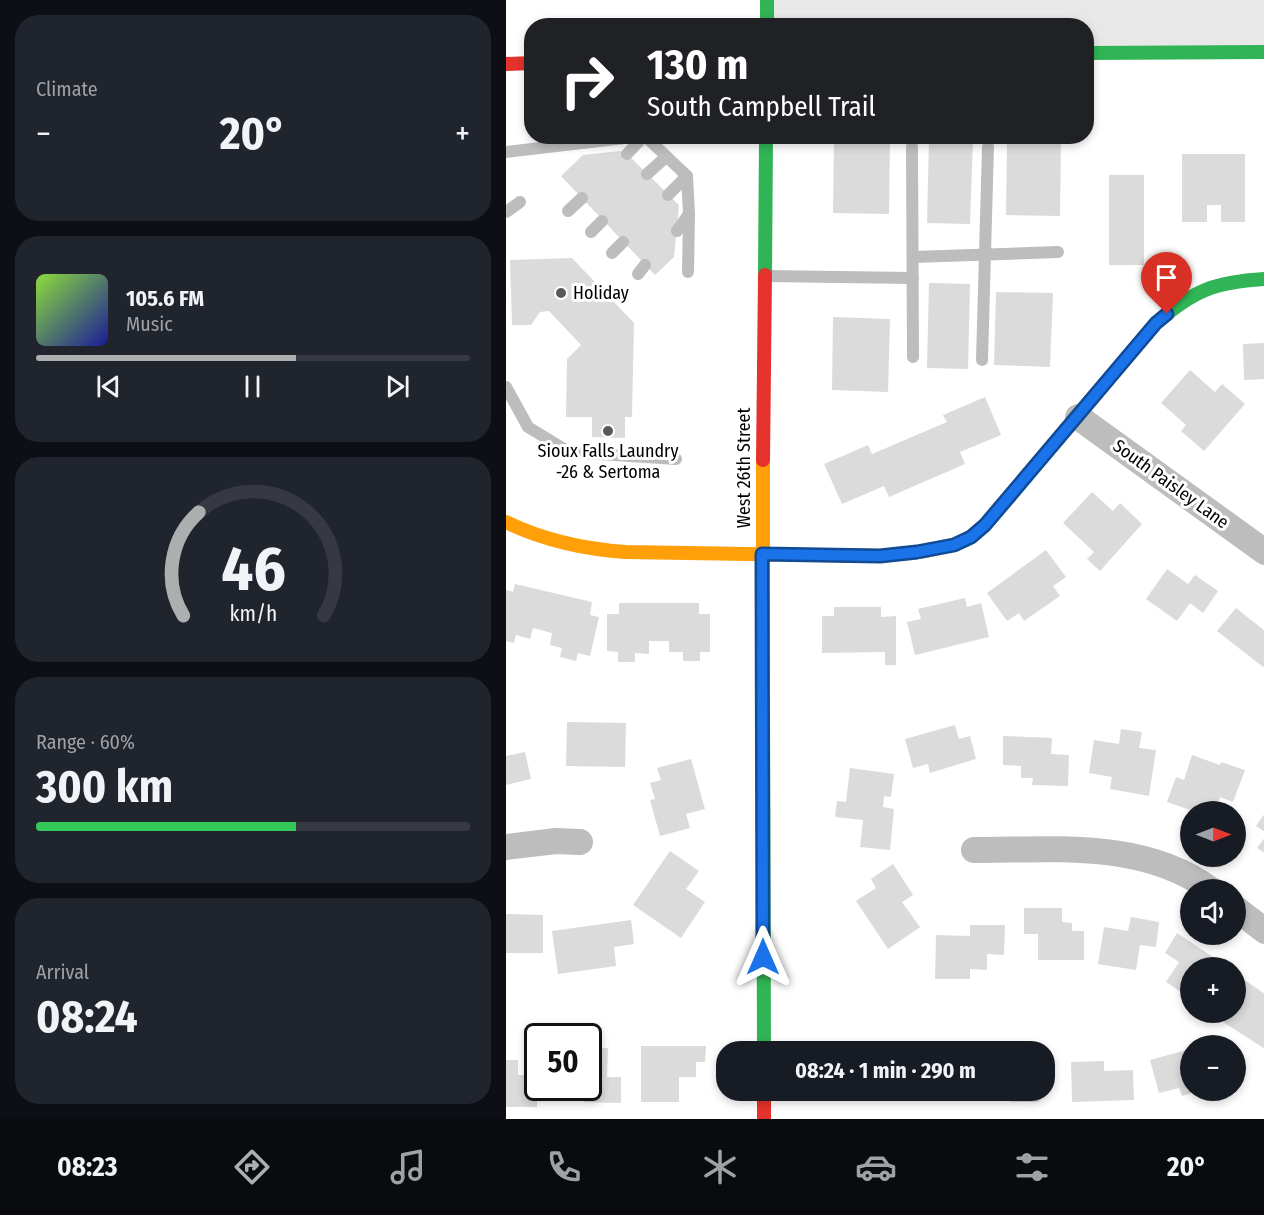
<!DOCTYPE html>
<meta charset="utf-8">
<style>
body{margin:0;font-family:"Fira Sans Condensed",sans-serif;background:#20242c;color:#f1f3f6;height:100vh;display:flex;flex-direction:column;font-size:22px;white-space:nowrap}
*{box-sizing:border-box;margin:0}
p{font-size:20px;color:#9ea1a6}
.icon{flex:none;width:33px;height:33px;fill:none;stroke:currentColor;stroke-width:2;stroke-linecap:round;stroke-linejoin:round}
.map{position:relative;flex:1;overflow:hidden}
.panel{display:flex;flex-direction:column;gap:15px;padding:15px;background:#0d0f14;width:506px}
.panel>*{flex:none}
.hud{position:absolute;left:18px;top:18px;width:570px;height:126px;border-radius:24px;box-shadow:0 3px 9px #0003;background:#202124;color:#fff;overflow:hidden}
.needle{width:39px;rotate:90deg}
.tools{position:absolute;left:674px;top:801px;display:grid;gap:12px}
.tools a{display:grid;place-items:center;width:66px;height:66px;border-radius:50%;background:#171b24;box-shadow:0 3px 9px #0003;font-size:30px}
.speed{position:absolute;left:18px;top:1023px;display:flex;gap:12px;font-size:30px;font-weight:700;text-align:center}
.speed>*{display:grid;place-content:center;width:78px;height:78px;border-radius:50%;background:#171b24;box-shadow:0 3px 9px #0003;line-height:1}
.speed .limit{border:3px solid #111;border-radius:9px;background:#fff;color:#111}
.pin{position:absolute;display:grid;place-items:center;width:51px;height:51px;color:#fff;margin:-62px -26px;border-radius:50% 50% 50% 0;rotate:-45deg;box-shadow:0 0 6px #0007}
.pin .icon{rotate:45deg}
.me{position:absolute;width:66px;margin:-33px;rotate:0deg;stroke-linejoin:round;filter:drop-shadow(0 0 4px #0008)}
.turn{display:flex;align-items:center;gap:21px;height:126px;padding:0 24px;font-size:27px}
.turn .icon{width:78px;height:78px;stroke-width:2.5}
.turn b{display:block;font-size:42px;line-height:51px}
.big{font-size:45px;font-weight:700;line-height:1.1}
.panel .card{flex:1;display:flex;flex-direction:column;justify-content:center;gap:9px;min-width:0;padding:0 21px;border-radius:24px;background:#20242c}
.panel .dial{align-items:center;gap:0}
.dial svg{height:156px;overflow:visible;fill:none;stroke:#363941;stroke-width:7;stroke-linecap:round;text-anchor:middle}
.dial text{fill:#f1f3f6;stroke:none}
.song{display:flex;align-items:center;gap:18px}
.cover{width:72px;height:72px;border-radius:9px;background:linear-gradient(135deg,hsl(90 70% 55%),hsl(240 70% 35%))}
.played{height:6px;border-radius:3px;background:linear-gradient(90deg,#adaeaf 60%,#363941 60%)}
.keys{display:flex;justify-content:space-around;direction:ltr}
.heat{display:flex;justify-content:space-between;align-items:center;font-size:33px;direction:ltr}
.charge{height:9px;border-radius:4px;background:linear-gradient(90deg,#34c759 60%,#363941 0)}
.trip{position:absolute;left:210px;top:1041px;width:339px;height:60px;border-radius:24px;background:#171b24;box-shadow:0 3px 9px #0003;font-weight:700;line-height:60px;text-align:center}
.dock{display:flex;height:96px;justify-content:space-around;align-items:center;background:#090b0e;color:#9ea1a6}
.dock .icon{width:42px;height:42px}
.dock .current{color:#adaeaf}
.dock b{font-size:27px;color:#f1f3f6}
main{display:flex;flex:1;min-height:0}
.map>svg:first-child{display:block}
.green{fill:#e8e8e8}
.building{fill:#dbdbdb}
.lines{fill:none;stroke-linecap:round;stroke-linejoin:round}
.lane{stroke:#bdbdbd;stroke-width:12}
.street{stroke:#bdbdbd;stroke-width:26}
.fast{stroke:#30b455;stroke-width:14}
.slow{stroke:#ff9f0a;stroke-width:14}
.jam{stroke:#e5322d;stroke-width:14}
.route-casing{stroke:#114b97;stroke-width:15}
.route{stroke:#1a73e8;stroke-width:10}
.poi-dot{fill:#595959;stroke:#fff;stroke-width:2}
.labels{text-anchor:middle;dominant-baseline:central;stroke-width:6;stroke-linejoin:round;paint-order:stroke}
.poi-label{font-size:18px;fill:#000;stroke:#fff;text-anchor:start}
.street-label{font-size:18px;fill:#000;stroke:#fff}
</style>
<main>
<section class="panel">
<div class="card"><p>Climate</p>
<div class="heat"><a>−</a><b class="big">20°</b><a>+</a></div>
</div>
<div class="card">
<div class="song"><i class="cover"></i><div><b>105.6 FM</b><p>Music</p></div></div>
<div class="played"></div>
<div class="keys"><svg class="icon" aria-label="previous" viewBox="0 0 24 24"><path d="M18 5L8 12l10 7zM5 5v14"/></svg><svg class="icon" aria-label="pause" viewBox="0 0 24 24"><path d="M8 5v14M16 5v14"/></svg><svg class="icon" aria-label="next" viewBox="0 0 24 24"><path d="M6 5l10 7-10 7zM19 5v14"/></svg></div>
</div>
<div class="card dial"><svg viewBox="0 0 100 80">
<path d="M14 69A42 42 0 1 1 86 69"/>
<path d="M14 69A42 42 0 0 1 22 16" stroke="#adaeaf"/>
<text x="50" y="56" font-size="32" font-weight="700">46</text>
<text x="50" y="72" font-size="11">km/h</text>
</svg></div>
<div class="card"><p>Range · 60%</p><b class="big">300 km</b><div class="charge"></div></div>
<div class="card"><p>Arrival</p><b class="big">08:24</b></div>
</section>
<div class="map">
<svg width="759" height="1119" viewBox="0 0 759 1119">
<rect width="100%" height="100%" fill="#fff"/>
<path class="green" d="M 261,0 L 758,0 L 758,52 L 581,53 L 580,26 L 261,25 Z"/>
<g class="building">
<path d="M 423,139 L 467,140 L 464,224 L 421,223 Z"/>
<path d="M 328,140 L 384,141 L 383,214 L 327,213 Z"/>
<path d="M 501,141 L 555,142 L 554,216 L 500,215 Z"/>
<path d="M 114,151 L 121,154 L 173,205 L 168,257 L 149,275 L 55,176 L 77,155 Z"/>
<path d="M 676,154 L 739,154 L 739,222 L 715,222 L 715,205 L 701,205 L 701,222 L 676,222 Z"/>
<rect x="603" y="175" width="35" height="90"/>
<path d="M 66,258 L 128,323 L 126,417 L 119,417 L 119,438 L 86,437 L 86,417 L 60,417 L 61,359 L 75,345 L 43,311 L 34,312 L 25,325 L 6,325 L 4,260 Z"/>
<path d="M 423,283 L 464,284 L 462,369 L 421,368 Z"/>
<path d="M 490,292 L 547,293 L 544,367 L 488,365 Z"/>
<path d="M 327,317 L 384,319 L 382,392 L 326,390 Z"/>
<path d="M 759,343 L 759,379 L 738,380 L 737,344 Z"/>
<path d="M 684,370 L 709,392 L 716,384 L 739,404 L 698,451 L 675,431 L 680,425 L 655,403 Z"/>
<path d="M 479,397 L 495,435 L 454,452 L 459,464 L 383,497 L 378,486 L 336,504 L 318,464 L 362,445 L 366,454 L 441,422 L 437,415 Z"/>
<path d="M 586,492 L 607,511 L 614,503 L 636,524 L 594,571 L 581,559 L 588,552 L 557,523 Z"/>
<path d="M 540,550 L 560,577 L 547,586 L 554,596 L 518,621 L 513,613 L 501,621 L 481,593 Z"/>
<path d="M 661,569 L 682,584 L 689,575 L 712,591 L 697,613 L 684,603 L 671,621 L 640,599 Z"/>
<path d="M 9,584 L 86,602 L 84,615 L 93,617 L 84,656 L 72,653 L 70,661 L 54,657 L 56,648 L 44,645 L 46,633 L 27,628 L 24,639 L 10,635 L 8,643 L 0,641 L 0,590 L 7,592 Z"/>
<path d="M 459,598 L 461,607 L 475,603 L 483,637 L 409,655 L 401,622 L 415,619 L 412,609 Z"/>
<path d="M 113,603 L 193,603 L 193,614 L 204,614 L 204,652 L 194,652 L 194,661 L 177,661 L 177,652 L 163,652 L 163,641 L 143,641 L 143,654 L 129,653 L 129,662 L 112,662 L 112,652 L 101,651 L 101,614 L 113,614 Z"/>
<path d="M 328,607 L 375,607 L 375,617 L 390,616 L 390,665 L 379,665 L 379,652 L 316,653 L 316,616 L 328,616 Z"/>
<path d="M 730,608 L 759,631 L 759,665 L 757,667 L 711,631 Z"/>
<path d="M 61,722 L 120,723 L 119,767 L 60,766 Z"/>
<path d="M 449,725 L 453,739 L 464,736 L 470,759 L 424,773 L 422,764 L 407,768 L 399,739 Z"/>
<path d="M 615,729 L 636,732 L 633,748 L 650,750 L 643,796 L 604,789 L 606,777 L 583,773 L 588,740 L 613,744 Z"/>
<path d="M 497,736 L 546,738 L 545,754 L 563,755 L 562,786 L 526,785 L 527,778 L 515,778 L 515,766 L 497,765 Z"/>
<path d="M 19,752 L 25,779 L 0,785 L 0,756 Z"/>
<path d="M 686,755 L 714,765 L 715,762 L 739,770 L 727,802 L 714,797 L 711,805 L 700,801 L 696,812 L 690,812 L 661,802 L 670,777 L 678,780 Z"/>
<path d="M 185,759 L 199,809 L 180,814 L 184,828 L 154,836 L 144,800 L 149,799 L 144,783 L 155,780 L 151,768 Z"/>
<path d="M 344,768 L 388,774 L 385,797 L 378,796 L 377,807 L 388,809 L 384,850 L 354,847 L 357,820 L 329,817 L 331,801 L 340,802 Z"/>
<path d="M 759,813 L 759,832 L 750,826 Z"/>
<path d="M 759,837 L 759,853 L 751,848 Z"/>
<path d="M 164,851 L 193,871 L 180,889 L 199,902 L 175,938 L 127,905 Z"/>
<path d="M 387,864 L 407,895 L 396,902 L 414,927 L 382,949 L 350,901 L 370,888 L 365,879 Z"/>
<path d="M 518,908 L 556,908 L 556,922 L 566,923 L 566,931 L 578,931 L 578,960 L 532,960 L 532,934 L 518,934 Z"/>
<path d="M 0,914 L 37,915 L 37,953 L 0,953 Z"/>
<path d="M 625,917 L 653,922 L 650,947 L 634,945 L 630,970 L 592,964 L 598,927 L 622,931 Z"/>
<path d="M 125,920 L 128,944 L 108,947 L 110,966 L 52,974 L 46,931 Z"/>
<path d="M 464,925 L 499,925 L 498,955 L 481,954 L 481,970 L 464,969 L 464,979 L 429,979 L 430,935 L 464,936 Z"/>
<path d="M 671,933 L 710,959 L 705,968 L 684,968 L 684,998 L 660,982 L 673,962 L 659,953 Z"/>
<path d="M 734,977 L 759,994 L 759,1049 L 717,1022 L 723,1012 L 729,1012 L 729,985 Z"/>
<path d="M 326,1045 L 371,1046 L 371,1052 L 326,1052 Z"/>
<path d="M 135,1046 L 200,1046 L 199,1062 L 190,1062 L 190,1077 L 173,1077 L 173,1102 L 135,1102 Z"/>
<rect x="395" y="1047" width="36" height="5"/>
<path d="M 82,1048 L 102,1048 L 101,1077 L 115,1077 L 115,1103 L 78,1102 L 78,1090 L 64,1089 L 64,1088 L 82,1088 Z"/>
<path d="M 684,1049 L 684,1090 L 692,1091 L 676,1096 L 673,1088 L 653,1093 L 644,1060 Z"/>
<path d="M 0,1060 L 12,1060 L 12,1075 L 31,1075 L 31,1107 L 0,1107 Z"/>
<path d="M 598,1061 L 598,1071 L 627,1070 L 628,1100 L 566,1102 L 565,1062 Z"/>
<path d="M 339,1090 L 383,1090 L 383,1101 L 338,1099 Z"/>
<path d="M 426,1090 L 462,1090 L 462,1101 L 427,1101 Z"/>
<rect x="504" y="1090" width="29" height="12"/>
</g>
<g class="lines">
<g class="lane">
<path d="M 139,136 L 181,176 L 183,214 L 182,272"/>
<path d="M 406,147 L 407,357"/>
<path d="M 0,152 L 136,136"/>
<path d="M 121,154 L 138,136"/>
<path d="M 141,174 L 160,157"/>
<path d="M 162,195 L 181,176"/>
<path d="M 62,211 L 76,198"/>
<path d="M 0,212 L 14,202"/>
<path d="M 171,231 L 183,214"/>
<path d="M 85,232 L 96,221"/>
<path d="M 106,253 L 117,242"/>
<path d="M 407,257 L 552,252"/>
<path d="M 132,274 L 139,265"/>
<path d="M 259,276 L 407,278"/>
<path d="M 476,360 L 482,147"/>
<path d="M 0,387 L 22,427 L 63,452 L 170,459"/>
</g>
<g class="street">
<path d="M 572,417 L 759,552"/>
<path d="M 0,847 L 50,841 L 74,842"/>
<path d="M 468,850 C 547,850 638,840 705,890"/>
<path d="M 729,908 L 759,931"/>
</g>
<g class="fast">
<path d="M 261,0 L 261,26"/>
<path d="M 580,53 L 759,52"/>
<path d="M 259,275 L 260,136"/>
<path d="M 451,544 L 464,538 L 479,525 L 650,323 C 688,290 709,282 759,279"/>
<path d="M 257,708 L 258,1052"/>
</g>
<g class="slow">
<path d="M 0,522 C 39,541 77,549 120,552 L 374,556 L 420,551 L 451,544"/>
<path d="M 257,708 L 257,460"/>
</g>
<g class="jam">
<path d="M 0,64 L 26,63"/>
<path d="M 257,460 L 259,275"/>
<path d="M 258,1090 L 258,1119"/>
</g>
</g>
<g class="lines">
<defs>
<path id="route" d="M 257,957 L 256,554 L 374,556 L 411,552 L 448,545 L 465,537 L 479,525 L 650,323 L 661,314"/>
</defs>
<use href="#route" class="route-casing"/>
<use href="#route" class="route"/>
</g>
<g class="poi-dot">
<circle cx="55" cy="293" r="6"/>
<circle cx="102" cy="431" r="6"/>
</g>
<g class="labels">
<g class="poi-label">
<text x="67" y="293">Holiday</text>
<text x="102" y="451" text-anchor="middle">Sioux Falls Laundry<tspan x="102" dy="21">-26 &amp; Sertoma</tspan></text>
</g>
<g class="street-label">
<text transform="translate(238 468) rotate(-90)">West 26th Street</text>
<text transform="translate(665 484) rotate(36)">South Paisley Lane</text>
</g>
</g>
</svg>
<div class="tools">
<a><svg class="needle" viewBox="-14 -14 28 28"><path d="M0-13l5 13h-10z" fill="#e53935"/><path d="M0 13l5-13h-10z" fill="#9ea1a6"/></svg></a>
<a><svg class="icon" aria-label="sound" viewBox="0 0 24 24"><path d="M4 9h4l5-4v14l-5-4H4zM17 9q2 3 0 6"/></svg></a>
<a>+</a>
<a>−</a>
</div>
<div class="speed"><div class="limit">50</div></div>
<div class="pin" style="left:661px;top:314px;background:#d93025"><svg class="icon" aria-label="arrive" viewBox="0 0 24 24"><path d="M6 21V4h12l-3 4 3 4H6"/></svg></div>
<svg class="me" style="left:257px;top:957px" viewBox="-20 -20 40 40"><path d="M0-17L14 15 0 8-14 15z" fill="#1a73e8" stroke="#fff" stroke-width="4"/></svg>
<div class="trip">08:24 · 1 min · 290 m</div>
<div class="hud">
<div class="turn"><svg class="icon" aria-label="right" viewBox="0 0 24 24"><path d="M7 20v-9h11M14 6l5 5-5 5"/></svg><div><b>130 m</b>South Campbell Trail</div></div>
</div>
</div>
</main>
<nav class="dock">
<b>08:23</b>
<svg class="icon current" aria-label="directions" viewBox="0 0 24 24"><path d="M12 3l9 9-9 9-9-9zM9 14v-3h6M13 9l2 2-2 2"/></svg>
<svg class="icon" aria-label="music" viewBox="0 0 24 24"><path d="M9 18V5l10-2v13"/><circle cx="6" cy="18" r="3"/><circle cx="16" cy="16" r="3"/></svg>
<svg class="icon" aria-label="phone" viewBox="0 0 24 24"><path d="M5 4h4l2 5-3 2q2 4 5 5l2-3 5 2v4C11 20 4 13 5 4z"/></svg>
<svg class="icon" aria-label="climate" viewBox="0 0 24 24"><path d="M12 3v18M4 7l16 10M4 17L20 7"/></svg>
<svg class="icon" aria-label="car" viewBox="0 0 24 24"><path d="M5 17H2v-5l4-1 3-4h7l3 4 3 1v5h-3M9 17h6M6 11h13"/><circle cx="7" cy="17" r="2"/><circle cx="17" cy="17" r="2"/></svg>
<svg class="icon" aria-label="filters" viewBox="0 0 24 24"><path d="M4 7h16M4 17h16"/><circle cx="9" cy="7" r="2"/><circle cx="15" cy="17" r="2"/></svg>
<b>20°</b>
</nav>
